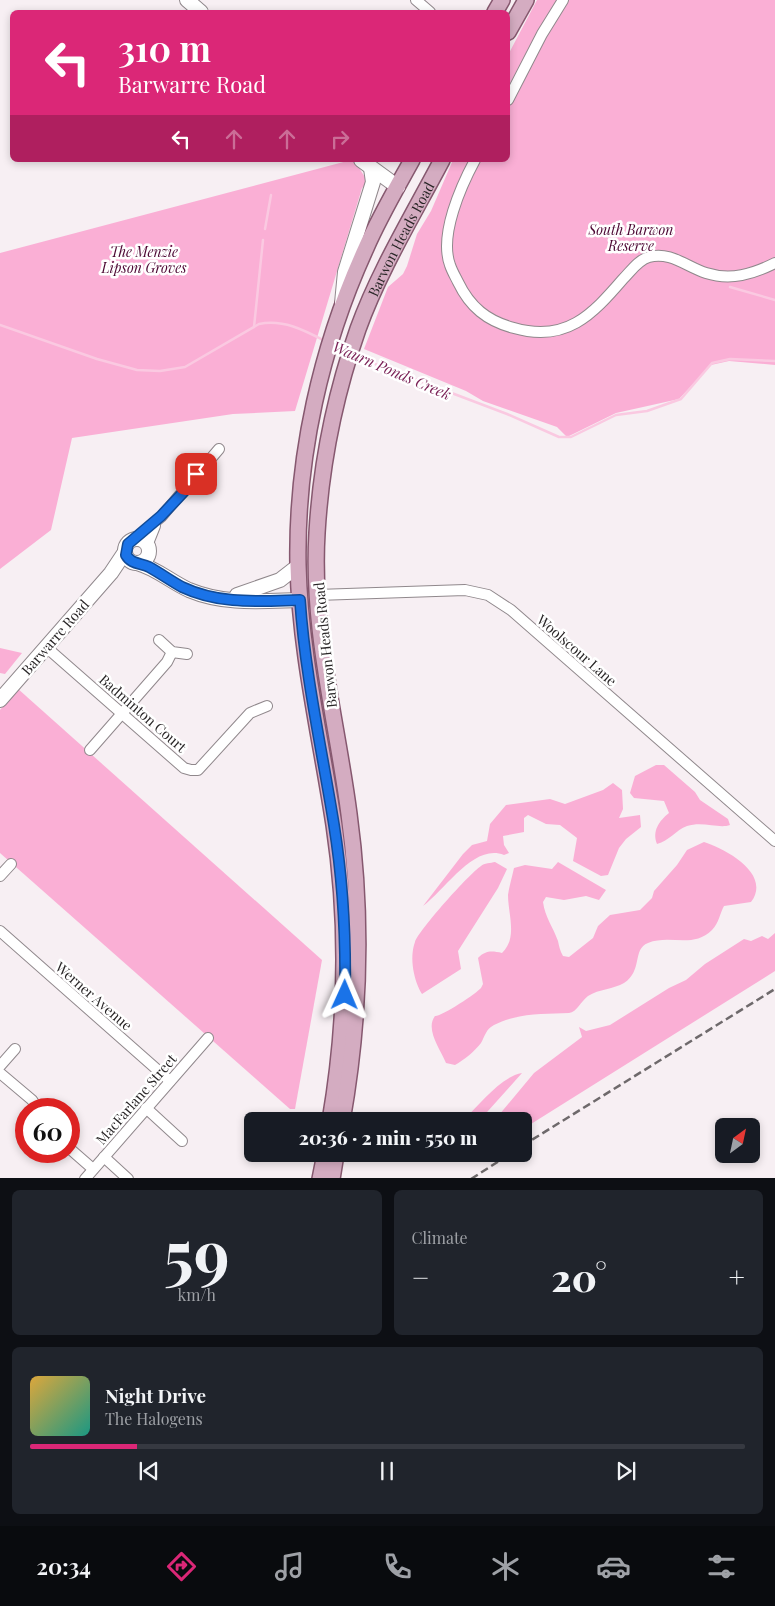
<!DOCTYPE html>
<meta charset="utf-8">
<style>
body{margin:0;font-family:"Playfair Display",serif;background:#20242c;color:#f1f3f6;height:100vh;display:flex;flex-direction:column;font-size:19px;white-space:nowrap}
*{box-sizing:border-box;margin:0}
p{font-size:16px;color:#9ea1a6}
.icon{flex:none;width:28px;height:28px;fill:none;stroke:currentColor;stroke-width:2;stroke-linecap:round;stroke-linejoin:round}
.map{position:relative;height:1178px;overflow:hidden}
.details{display:flex;flex-direction:column;gap:12px;padding:12px;background:#0d0f14;flex:1}
.details>*{flex:none}
.hud{position:absolute;left:10px;top:10px;width:500px;height:152px;border-radius:8px;box-shadow:0 2px 8px #0003;background:#db2777;color:#fff;overflow:hidden}
.needle{width:32px;rotate:33deg}
.controls{position:absolute;left:715px;top:1118px;display:grid;gap:10px}
.controls a{display:grid;place-items:center;width:45px;height:45px;border-radius:8px;background:#171b24;box-shadow:0 2px 8px #0003;font-size:25px}
.speed{position:absolute;left:15px;top:1098px;display:flex;gap:10px;font-size:25px;font-weight:700;text-align:center}
.speed>*{display:grid;place-content:center;width:65px;height:65px;border-radius:50%;background:#171b24;box-shadow:0 2px 8px #0003;line-height:1}
.speed .limit{border:8px solid #d22;background:#fff;color:#111}
.pin{position:absolute;display:grid;place-items:center;width:42px;height:42px;color:#fff;margin:-21px;border-radius:10px;box-shadow:0 2px 8px #0006}
.me{position:absolute;width:55px;margin:-28px;rotate:1deg;stroke-linejoin:round;filter:drop-shadow(0 0 4px #0008)}
.turn{display:flex;align-items:center;gap:18px;height:105px;padding:0 25px;font-size:22px}
.turn .icon{width:65px;height:65px;stroke-width:2.5}
.turn b{display:block;font-size:35px;line-height:42px}
.lanes{display:flex;align-items:center;height:48px;padding:0 25px;background:#0003;justify-content:center;gap:25px;direction:ltr}
.lanes .off{opacity:.35}
.big{font-size:38px;font-weight:800;line-height:1.1}
.details .widget{flex:1;display:flex;flex-direction:column;justify-content:center;gap:8px;min-width:0;padding:0 18px;border-radius:8px;background:#20242c}
.details .dial{align-items:center;gap:0}
.dial b{font-size:65px;line-height:1}
.song{display:flex;align-items:center;gap:15px}
.cover{width:60px;height:60px;border-radius:8px;background:linear-gradient(135deg,hsl(40 70% 55%),hsl(170 70% 35%))}
.played{height:5px;border-radius:2px;background:linear-gradient(90deg,#db2777 15%,#363941 15%)}
.keys{display:flex;justify-content:space-around;direction:ltr}
.heat{display:flex;justify-content:space-between;align-items:center;font-size:28px;direction:ltr}
.details .tiles{flex:1;display:grid;gap:12px;grid-template-columns:1fr 1fr}
.widget:last-child{grid-column:span 2}
.trip{position:absolute;left:244px;top:1112px;width:288px;height:50px;border-radius:8px;background:#171b24;box-shadow:0 2px 8px #0003;font-weight:800;line-height:50px;text-align:center}
.dock{display:flex;height:80px;justify-content:space-around;align-items:center;background:#090b0e;color:#9ea1a6}
.dock .icon{width:35px;height:35px}
.dock .on{color:#db2777}
.dock b{font-size:22px;color:#f1f3f6}
.map>svg:first-child{display:block}
.green{fill:#faafd5}
.lines{fill:none;stroke-linecap:round;stroke-linejoin:round}
.stream{stroke:#fac9e1;stroke-width:2.5}
.street-casing{stroke:#90888c;stroke-width:12}
.secondary-casing{stroke:#90888c;stroke-width:16}
.primary-casing{stroke:#86586f;stroke-width:18}
.street{stroke:#fff;stroke-width:10}
.secondary{stroke:#fff;stroke-width:14}
.primary{stroke:#d4acc1;stroke-width:15}
.rail{stroke:#6e696b;stroke-width:2.5;stroke-dasharray:8 4;stroke-linecap:butt}
.route-casing{stroke:#114b97;stroke-width:12}
.route{stroke:#1a73e8;stroke-width:9}
.labels{text-anchor:middle;dominant-baseline:central;stroke-width:5;stroke-linejoin:round;paint-order:stroke}
.park-label{font-size:14px;font-style:italic;fill:#4c0733;stroke:#fff}
.street-label{font-size:14px;fill:#282526;stroke:#fff}
.water-label{font-size:15px;font-style:italic;fill:#7b2257;stroke:#fff}
</style>
<div class="map">
<svg width="775" height="1179" viewBox="0 0 775 1179">
<rect width="100%" height="100%" fill="#f7eff3"/>
<g class="green">
<path d="M 537,0 L 775,0 L 775,365 L 729,361 L 711,365 L 679,399 L 616,413 L 567,437 L 557,427 L 483,401 L 466,391 L 364,349 L 388,287 L 403,274 L 407,266 L 417,234 L 431,211 L 453,160 L 508,160 L 508,55 Z"/>
<path d="M 351,160 L 354,160 L 368,182 L 362,188 L 295,411 L 233,414 L 72,438 L 51,530 L 0,569 L 0,253 Z"/>
<path d="M 0,648 L 22,653 L 5,674 L 0,673 Z"/>
<path d="M 17,688 L 322,960 L 295,1109 L 290,1109 L 0,853 L 0,710 Z"/>
<path d="M 656,765 L 664,765 L 695,792 L 700,800 L 728,819 L 730,825 C 719,829 703,821 687,826 C 676,830 669,841 657,844 C 652,831 659,821 669,813 L 664,801 L 634,798 L 630,793 L 635,776 Z"/>
<path d="M 613,783 L 622,790 L 623,809 L 619,818 L 640,815 L 641,827 L 626,839 L 619,848 L 608,875 L 601,876 L 573,861 L 577,838 L 560,825 L 546,824 L 528,815 L 524,818 L 524,832 L 503,836 L 504,845 L 509,853 L 504,855 C 474,843 446,889 423,906 L 463,854 L 472,845 L 487,841 L 490,824 L 506,805 L 550,799 L 565,804 L 603,790 Z"/>
<path d="M 704,842 C 726,849 772,874 751,902 L 724,906 C 720,913 719,923 712,930 C 693,949 670,934 648,943 C 632,949 643,971 624,983 C 614,989 599,989 588,996 C 581,1001 577,1012 569,1013 C 544,1014 517,1013 494,1025 C 486,1029 485,1036 481,1043 C 475,1051 464,1060 455,1065 L 446,1063 C 440,1049 425,1029 435,1016 C 441,1017 477,993 481,988 L 483,984 L 478,958 C 486,950 492,951 502,953 C 518,938 508,914 508,895 C 509,887 512,877 514,868 L 525,865 L 552,869 L 558,862 L 606,890 L 599,900 L 586,896 L 564,900 L 546,897 L 543,902 C 545,917 553,927 558,941 C 559,946 560,951 563,956 L 569,957 L 593,938 L 598,926 L 610,915 L 640,910 L 652,898 L 654,891 L 677,865 L 687,850 Z"/>
<path d="M 495,862 L 507,869 L 498,888 L 458,951 L 461,969 L 422,994 C 414,981 409,958 415,942 C 419,930 469,874 481,866 C 484,863 491,863 495,862 Z"/>
<path d="M 775,933 L 775,971 L 523,1129 L 522,1121 L 494,1121 L 534,1073 L 582,1037 L 579,1027 L 586,1031 L 610,1025 L 669,988 L 686,980 L 705,964 L 744,939 L 751,941 L 762,936 L 768,939 Z"/>
<path d="M 522,1073 L 479,1121 L 452,1121 L 457,1115 L 462,1113 L 465,1118 C 480,1105 500,1077 522,1073 Z"/>
</g>
<g class="lines">
<g class="stream">
<path d="M 265,229 L 271,195"/>
<path d="M 730,287 L 775,300"/>
<path d="M 0,325 L 97,359 L 137,370 L 160,371 L 185,367 L 259,324 C 283,319 304,330 325,341"/>
<path d="M 254,327 L 263,240"/>
<path d="M 334,346 L 345,351"/>
<path d="M 354,356 L 507,414 L 559,437 L 571,437 L 616,415 L 647,411 L 681,399 L 712,363 L 730,359 L 775,361"/>
</g>
<defs>
<g id="street">
<path d="M 416,0 L 430,12"/>
<path d="M 508,100 L 542,34 L 563,0"/>
<path d="M 475,160 C 461,186 439,235 450,265 C 452,271 455,276 458,282 C 470,307 487,321 514,328 C 566,343 592,315 623,279 C 631,271 638,260 649,257 C 670,251 687,267 706,273 C 731,281 753,274 775,263"/>
<path d="M 134,540 L 161,517 L 219,449"/>
<path d="M 147,546 L 155,526"/>
<path d="M 317,595 L 465,590 L 488,595 L 511,610 L 775,841"/>
<path d="M 159,640 L 172,652 L 187,654"/>
<path d="M 46,647 L 184,768 L 191,770 L 198,770 L 250,713 L 267,706"/>
<path d="M 90,750 L 167,662 L 172,652"/>
<path d="M 0,876 L 11,864"/>
<path d="M 0,931 L 170,1081"/>
<path d="M 0,1066 L 15,1049"/>
<path d="M 0,1073 L 32,1100 L 38,1109"/>
<path d="M 146,1108 L 182,1141"/>
<path d="M 69,1148 L 93,1169"/>
<path d="M 104,1157 L 128,1179"/>
<path d="M 85,1179 L 208,1038"/>
</g>
<g id="secondary">
<path d="M 187,0 L 201,12"/>
<path d="M 361,160 L 398,187"/>
<path d="M 342,303 L 345,272 L 373,182 L 371,168"/>
<circle cx="137" cy="551" r="12"/>
<path d="M 137,563 C 156,568 171,582 189,590 C 225,605 261,601 300,600"/>
<path d="M 237,595 L 280,580 L 298,566"/>
<path d="M 0,700 L 111,573 L 125,552"/>
</g>
<g id="primary">
<path d="M 495,12 L 502,0"/>
<path d="M 508,32 L 526,0"/>
<path d="M 330,1121 C 347,1022 349,925 334,825 C 321,739 300,653 298,565 C 296,457 321,346 366,248 C 379,218 396,189 412,160"/>
<path id="s1" d="M 342,1121 C 360,1020 363,917 349,814 C 337,721 311,629 317,533 C 321,464 335,395 358,329 C 379,271 413,215 442,160"/>
<path d="M 320,1179 L 325,1154"/>
<path d="M 332,1179 L 336,1154"/>
</g>
</defs>
<use href="#street" class="street-casing"/>
<use href="#secondary" class="secondary-casing"/>
<use href="#primary" class="primary-casing"/>
<use href="#street" class="street"/>
<use href="#secondary" class="secondary"/>
<use href="#primary" class="primary"/>
<g class="rail">
<path d="M 522,1146 L 775,989"/>
<path d="M 471,1179 L 510,1154"/>
</g>
</g>
<g class="lines">
<defs>
<path id="route" d="M 196,474 L 193,482 L 161,516 L 128,544 L 126,555 C 131,564 140,563 149,567 C 160,573 171,581 182,587 C 220,605 259,601 300,600 C 305,675 322,750 334,825 C 343,881 346,938 345,995"/>
</defs>
<use href="#route" class="route-casing"/>
<use href="#route" class="route"/>
</g>
<g class="labels">
<g class="park-label">
<text x="631" y="229">South Barwon<tspan x="631" dy="16">Reserve</tspan></text>
<text x="144" y="251">The Menzie<tspan x="144" dy="16">Lipson Groves</tspan></text>
</g>
<g class="street-label">
<text stroke="none"><textPath href="#s1" startOffset="900">Barwon Heads Road</textPath></text>
<text transform="translate(55 637) rotate(-49)">Barwarre Road</text>
<text transform="translate(325 645) rotate(-96)">Barwon Heads Road</text>
<text transform="translate(577 650) rotate(41)">Woolscour Lane</text>
<text transform="translate(143 713) rotate(41)">Badminton Court</text>
<text transform="translate(94 996) rotate(41)">Werner Avenue</text>
<text transform="translate(136 1099) rotate(-49)">MacFarlane Street</text>
</g>
<g class="water-label">
<text transform="translate(392 370) rotate(23)">Waurn Ponds Creek</text>
</g>
</g>
</svg>
<div class="controls">
<a><svg class="needle" viewBox="-14 -14 28 28"><path d="M0-13l5 13h-10z" fill="#e53935"/><path d="M0 13l5-13h-10z" fill="#9ea1a6"/></svg></a>
</div>
<div class="speed"><div class="limit">60</div></div>
<div class="pin" style="left:196px;top:474px;background:#d93025"><svg class="icon" aria-label="arrive" viewBox="0 0 24 24"><path d="M6 21V4h12l-3 4 3 4H6"/></svg></div>
<svg class="me" style="left:345px;top:995px" viewBox="-20 -20 40 40"><path d="M0-17L14 15 0 8-14 15z" fill="#1a73e8" stroke="#fff" stroke-width="4"/></svg>
<div class="trip">20:36 · 2 min · 550 m</div>
<div class="hud">
<div class="turn"><svg class="icon" aria-label="left" viewBox="0 0 24 24"><path d="M17 20v-9H6M10 6l-5 5 5 5"/></svg><div><b>310 m</b>Barwarre Road</div></div>
<div class="lanes"><svg class="icon" aria-label="left" viewBox="0 0 24 24"><path d="M17 20v-9H6M10 6l-5 5 5 5"/></svg><svg class="icon off" aria-label="ahead" viewBox="0 0 24 24"><path d="M12 20V5M6 11l6-6 6 6"/></svg><svg class="icon off" aria-label="ahead" viewBox="0 0 24 24"><path d="M12 20V5M6 11l6-6 6 6"/></svg><svg class="icon off" aria-label="right" viewBox="0 0 24 24"><path d="M7 20v-9h11M14 6l5 5-5 5"/></svg></div>
</div>
</div>
<section class="details">
<div class="tiles">
<div class="widget dial"><b>59</b><p>km/h</p></div>
<div class="widget"><p>Climate</p>
<div class="heat"><a>−</a><b class="big">20°</b><a>+</a></div>
</div>
<div class="widget">
<div class="song"><i class="cover"></i><div><b>Night Drive</b><p>The Halogens</p></div></div>
<div class="played"></div>
<div class="keys"><svg class="icon" aria-label="previous" viewBox="0 0 24 24"><path d="M18 5L8 12l10 7zM5 5v14"/></svg><svg class="icon" aria-label="pause" viewBox="0 0 24 24"><path d="M8 5v14M16 5v14"/></svg><svg class="icon" aria-label="next" viewBox="0 0 24 24"><path d="M6 5l10 7-10 7zM19 5v14"/></svg></div>
</div>
</div>
</section>
<nav class="dock">
<b>20:34</b>
<svg class="icon on" aria-label="directions" viewBox="0 0 24 24"><path d="M12 3l9 9-9 9-9-9zM9 14v-3h6M13 9l2 2-2 2"/></svg>
<svg class="icon" aria-label="music" viewBox="0 0 24 24"><path d="M9 18V5l10-2v13"/><circle cx="6" cy="18" r="3"/><circle cx="16" cy="16" r="3"/></svg>
<svg class="icon" aria-label="phone" viewBox="0 0 24 24"><path d="M5 4h4l2 5-3 2q2 4 5 5l2-3 5 2v4C11 20 4 13 5 4z"/></svg>
<svg class="icon" aria-label="climate" viewBox="0 0 24 24"><path d="M12 3v18M4 7l16 10M4 17L20 7"/></svg>
<svg class="icon" aria-label="car" viewBox="0 0 24 24"><path d="M5 17H2v-5l4-1 3-4h7l3 4 3 1v5h-3M9 17h6M6 11h13"/><circle cx="7" cy="17" r="2"/><circle cx="17" cy="17" r="2"/></svg>
<svg class="icon" aria-label="filters" viewBox="0 0 24 24"><path d="M4 7h16M4 17h16"/><circle cx="9" cy="7" r="2"/><circle cx="15" cy="17" r="2"/></svg>
</nav>
